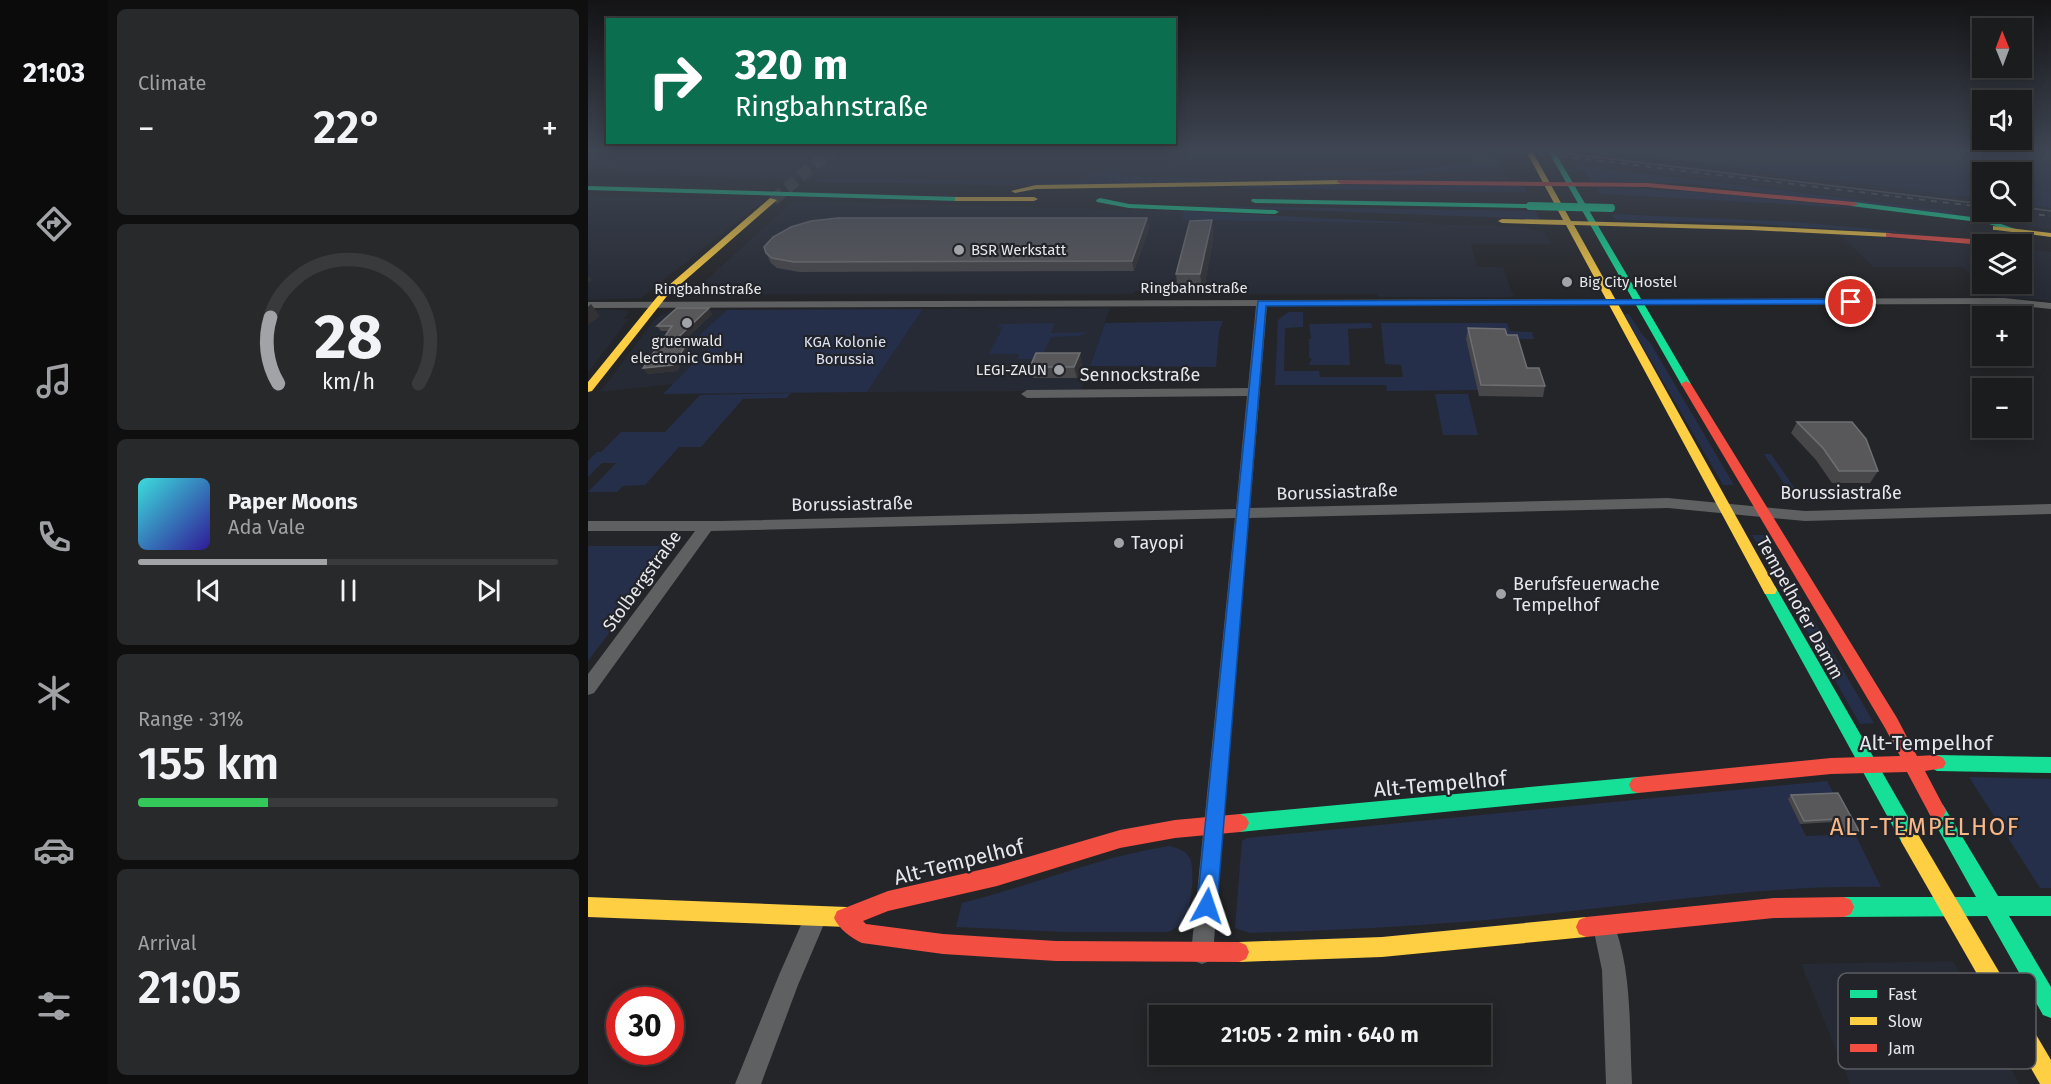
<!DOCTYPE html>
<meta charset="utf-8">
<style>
body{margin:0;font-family:"Fira Sans",sans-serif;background:#28292b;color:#f1f3f6;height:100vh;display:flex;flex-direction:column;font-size:22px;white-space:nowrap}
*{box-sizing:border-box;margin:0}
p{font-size:20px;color:#a0a1a4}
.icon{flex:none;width:33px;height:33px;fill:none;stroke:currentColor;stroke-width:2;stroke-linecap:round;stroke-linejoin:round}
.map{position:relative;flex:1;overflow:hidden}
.panel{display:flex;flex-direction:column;gap:9px;padding:9px;background:#0f0f10;width:480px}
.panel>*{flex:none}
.top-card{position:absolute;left:18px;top:18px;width:570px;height:126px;border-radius:0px;box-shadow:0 3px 15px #0003,0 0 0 2px #393a3c;background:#0b6e4f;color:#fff;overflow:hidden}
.needle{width:39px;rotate:359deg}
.tools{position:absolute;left:1384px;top:18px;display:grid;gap:12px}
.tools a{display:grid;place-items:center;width:60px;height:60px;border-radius:0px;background:#1b1c1e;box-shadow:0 3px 15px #0003,0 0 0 2px #393a3c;font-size:30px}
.speed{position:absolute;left:18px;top:987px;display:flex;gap:12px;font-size:30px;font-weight:700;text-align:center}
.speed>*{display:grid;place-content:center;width:78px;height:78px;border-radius:50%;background:#1b1c1e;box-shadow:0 3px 15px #0003,0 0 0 2px #393a3c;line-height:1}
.speed .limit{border:9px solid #d22;background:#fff;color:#111}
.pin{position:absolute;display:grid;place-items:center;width:51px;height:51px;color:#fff;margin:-26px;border:3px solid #fff;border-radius:50%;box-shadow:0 2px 6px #0007}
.me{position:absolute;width:66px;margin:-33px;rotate:5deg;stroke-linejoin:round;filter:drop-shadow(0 0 4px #0008)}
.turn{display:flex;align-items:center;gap:21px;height:126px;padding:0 30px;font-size:27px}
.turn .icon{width:78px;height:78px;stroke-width:2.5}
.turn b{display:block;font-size:42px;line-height:51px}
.big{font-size:45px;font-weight:600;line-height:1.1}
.panel .widget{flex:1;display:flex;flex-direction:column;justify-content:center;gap:9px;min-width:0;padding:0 21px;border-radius:9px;background:#28292b}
.panel .dial{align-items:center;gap:0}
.dial svg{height:156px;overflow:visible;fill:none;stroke:#393a3c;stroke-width:7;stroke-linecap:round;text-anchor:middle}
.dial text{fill:#f1f3f6;stroke:none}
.song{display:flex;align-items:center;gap:18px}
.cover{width:72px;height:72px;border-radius:9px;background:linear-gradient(135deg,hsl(180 70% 55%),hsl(250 70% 35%))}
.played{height:6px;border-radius:3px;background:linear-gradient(90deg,#a1a3a7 45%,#393a3c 45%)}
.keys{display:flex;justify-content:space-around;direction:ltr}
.heat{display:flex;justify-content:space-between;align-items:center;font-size:33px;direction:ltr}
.charge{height:9px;border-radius:4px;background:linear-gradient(90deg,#34c759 31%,#393a3c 0)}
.trip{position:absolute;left:561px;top:1005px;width:342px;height:60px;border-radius:0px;background:#1b1c1e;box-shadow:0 3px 15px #0003,0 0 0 2px #393a3c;font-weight:600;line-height:60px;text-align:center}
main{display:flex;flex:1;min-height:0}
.menu{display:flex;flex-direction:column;width:108px;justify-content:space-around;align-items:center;background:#0b0b0c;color:#a0a1a4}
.menu .icon{width:42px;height:42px}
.menu .current{color:#a1a3a7}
.menu b{font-size:27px;color:#f1f3f6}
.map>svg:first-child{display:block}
.built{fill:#262a34}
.green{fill:#262f49}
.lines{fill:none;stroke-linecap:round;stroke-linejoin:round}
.secondary-tunnel{stroke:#414245;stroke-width:12;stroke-dasharray:12 6;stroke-linecap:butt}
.street{fill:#5f6061;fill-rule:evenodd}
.fast{fill:#16e098;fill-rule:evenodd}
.slow{fill:#ffcf43;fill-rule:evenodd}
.jam{fill:#f24e42;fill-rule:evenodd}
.tram{stroke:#5a5b5d;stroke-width:1.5}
.rail{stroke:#5a5b5d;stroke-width:2;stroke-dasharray:6 6;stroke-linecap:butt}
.fast-bridge{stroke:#16e098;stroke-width:8}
.wall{fill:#47474a}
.shaded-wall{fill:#323235}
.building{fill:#58585b;stroke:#6e6f72;stroke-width:1.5}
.route{fill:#1a73e8;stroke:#114b97;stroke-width:1.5}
.poi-dot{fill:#a1a3a7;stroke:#22242a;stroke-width:2}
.labels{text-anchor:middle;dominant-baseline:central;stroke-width:4.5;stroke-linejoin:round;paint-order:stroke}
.far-poi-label{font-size:15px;fill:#e5e7eb;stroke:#22242a;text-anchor:start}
.far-street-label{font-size:15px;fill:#e5e7eb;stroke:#22242a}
.far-park-label{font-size:15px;fill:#dbe2f3;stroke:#22242a}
.street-label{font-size:18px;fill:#e5e7eb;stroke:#22242a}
.poi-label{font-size:18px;fill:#e5e7eb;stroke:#22242a;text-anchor:start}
.near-street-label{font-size:21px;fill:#e5e7eb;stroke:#22242a}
.near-neighbourhood-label{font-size:24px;letter-spacing:1.5px;fill:#fab887;stroke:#22242a}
.key{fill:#22242a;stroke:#5c5e64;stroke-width:1.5}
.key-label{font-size:16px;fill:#e5e7eb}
</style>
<main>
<nav class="menu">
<b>21:03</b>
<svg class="icon current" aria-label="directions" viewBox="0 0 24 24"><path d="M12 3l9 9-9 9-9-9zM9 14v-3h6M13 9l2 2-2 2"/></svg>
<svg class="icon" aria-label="music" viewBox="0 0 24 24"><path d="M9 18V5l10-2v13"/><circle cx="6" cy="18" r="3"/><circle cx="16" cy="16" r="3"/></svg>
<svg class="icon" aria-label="phone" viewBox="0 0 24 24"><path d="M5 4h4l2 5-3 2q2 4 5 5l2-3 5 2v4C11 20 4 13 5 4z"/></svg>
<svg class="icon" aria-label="climate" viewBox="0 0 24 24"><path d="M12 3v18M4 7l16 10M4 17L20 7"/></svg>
<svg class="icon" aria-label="car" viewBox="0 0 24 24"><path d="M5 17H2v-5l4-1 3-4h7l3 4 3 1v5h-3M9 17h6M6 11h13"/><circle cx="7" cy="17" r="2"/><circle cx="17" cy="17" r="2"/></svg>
<svg class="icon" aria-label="filters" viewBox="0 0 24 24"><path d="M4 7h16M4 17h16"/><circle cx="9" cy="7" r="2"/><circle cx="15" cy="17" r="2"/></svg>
</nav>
<section class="panel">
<div class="widget"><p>Climate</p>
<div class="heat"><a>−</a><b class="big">22°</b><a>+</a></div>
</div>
<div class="widget dial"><svg viewBox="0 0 100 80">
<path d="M14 69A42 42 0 1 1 86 69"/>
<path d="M14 69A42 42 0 0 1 10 35" stroke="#a1a3a7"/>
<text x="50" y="56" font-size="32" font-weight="700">28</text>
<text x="50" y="72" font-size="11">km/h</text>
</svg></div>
<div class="widget">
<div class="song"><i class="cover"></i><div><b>Paper Moons</b><p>Ada Vale</p></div></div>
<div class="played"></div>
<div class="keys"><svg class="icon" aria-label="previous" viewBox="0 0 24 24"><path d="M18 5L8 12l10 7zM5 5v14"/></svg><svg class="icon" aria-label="pause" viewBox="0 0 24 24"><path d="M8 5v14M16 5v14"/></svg><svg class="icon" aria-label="next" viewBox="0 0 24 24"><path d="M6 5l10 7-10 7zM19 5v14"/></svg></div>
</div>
<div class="widget"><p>Range · 31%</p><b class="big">155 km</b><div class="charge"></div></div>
<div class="widget"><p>Arrival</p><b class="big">21:05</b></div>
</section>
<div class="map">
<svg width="1463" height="1084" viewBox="0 0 1463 1084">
<rect width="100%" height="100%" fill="#242528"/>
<g class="built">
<path d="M 0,149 L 905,149 L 922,180 L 421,186 L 174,180 L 0,168 Z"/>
<path d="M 976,149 L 1000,149 L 1395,199 L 1395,212 L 1434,212 L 1434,204 L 1463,208 L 1463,229 L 1365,216 L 1364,211 L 1034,169 L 987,167 Z"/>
<path d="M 0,196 L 176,200 L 53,298 L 0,300 Z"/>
<path d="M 205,201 L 596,211 L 594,220 L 925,226 L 957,232 L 963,244 L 883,244 L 889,267 L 915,267 L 926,297 L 790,297 L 789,294 L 590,294 L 591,291 L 548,291 L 544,294 L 110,295 L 106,291 Z"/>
<path d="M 1251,234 L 1395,245 L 1395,284 L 1434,284 L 1434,249 L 1463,252 L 1463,301 L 1410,297 L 1374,267 L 1285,267 Z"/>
<path d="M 522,308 L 493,391 L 279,392 L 335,309 Z"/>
<path d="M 0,310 L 37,310 L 41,312 L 36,319 L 41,319 L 0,372 Z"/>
<path d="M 84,310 L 139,310 L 108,339 L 129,339 L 86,384 L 12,392 L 68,318 Z"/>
<path d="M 1365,961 L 1431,1084 L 1262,1084 L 1213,964 Z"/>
</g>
<g class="green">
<path d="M 1000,149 L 1463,149 L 1463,208 L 1434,204 L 1434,172 L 1395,172 L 1395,199 Z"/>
<path d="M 883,154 L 910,158 L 914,167 L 821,175 L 714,176 L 714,174 L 803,172 L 874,164 L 885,160 Z"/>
<path d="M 994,166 L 1364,211 L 1365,216 L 1105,184 L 1003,181 L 997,171 L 989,170 L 987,167 Z"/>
<path d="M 534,169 L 531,176 L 665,180 L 504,185 L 228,182 L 232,179 L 486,181 L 519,170 Z"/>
<path d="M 680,185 L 935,185 L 939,192 L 637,188 Z"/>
<path d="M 1007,187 L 1110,192 L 1286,209 L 1012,194 Z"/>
<path d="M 605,206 L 948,211 L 951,219 Z"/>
<path d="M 596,211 L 851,224 L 594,220 Z"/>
<path d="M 1024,214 L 1208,222 L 1346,235 L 1156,223 L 1028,220 Z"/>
<path d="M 335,309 L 279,392 L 75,394 L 129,340 L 107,339 L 139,310 Z"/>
<path d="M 700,312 L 715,312 L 715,327 L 697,328 L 696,371 L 731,371 L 732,377 L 815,377 L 813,365 L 797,364 L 793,323 L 919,323 L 922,331 L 944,332 L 946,339 L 915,339 L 890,390 L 799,391 L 798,385 L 687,385 L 690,320 Z"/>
<path d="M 1036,314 L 1041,314 L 1053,333 L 1063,344 L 1146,485 L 1135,485 Z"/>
<path d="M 626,321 L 635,321 L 631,332 L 628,367 L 502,366 L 517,323 Z"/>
<path d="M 467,323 L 463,333 L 500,332 L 491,336 L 463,337 L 453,359 L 430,359 L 431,354 L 401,354 L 415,327 L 410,327 L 412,324 Z"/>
<path d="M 783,323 L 784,328 L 760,329 L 762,365 L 721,365 L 724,358 L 721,358 L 721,339 L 723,339 L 721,324 Z"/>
<path d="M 203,393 L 199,398 L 155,399 L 113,447 L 91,447 L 57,485 L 35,486 L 29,492 L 0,492 L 28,463 L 14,463 L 0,477 L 0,461 L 9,452 L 13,452 L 33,432 L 77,432 L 112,395 Z"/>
<path d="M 847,394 L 880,394 L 890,435 L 855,435 Z"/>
<path d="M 1176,454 L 1183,454 L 1210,493 L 1225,493 L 1230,500 L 1207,500 Z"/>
<path d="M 1164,535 L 1176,535 L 1286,723 L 1272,724 Z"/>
<path d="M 0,546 L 87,546 L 0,661 Z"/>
<path d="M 1381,777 L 1463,779 L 1463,888 L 1452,888 Z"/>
<path d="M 1239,781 L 1247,796 L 1200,799 L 1218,836 L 1267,834 L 1293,887 C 1180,885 1069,903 957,914 C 859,925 760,930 662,933 L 647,928 L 654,841 L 659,838 Z"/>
<path d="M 581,846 C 589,848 597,850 601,857 C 608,867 603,906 598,917 C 594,924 587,929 580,932 L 477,932 L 368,927 L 374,903 C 443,886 510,857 581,846 Z"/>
</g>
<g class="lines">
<path class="secondary-tunnel" d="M 185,200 L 245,149"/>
<g class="street">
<path d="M 1416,298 L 1463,303 L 1463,309 L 1416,304 L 679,306 L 662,508 L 1080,498 L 1217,511 L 1463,504 L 1463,514 L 1217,521 L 1080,508 L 661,518 L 625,953 L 622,961 L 614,964 L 606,961 L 603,953 L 647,518 L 123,531 L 6,693 L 0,695 L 0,674 L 107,531 L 0,531 L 0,521 L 133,521 L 648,509 L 659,396 L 439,398 L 433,394 L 439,390 L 660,388 L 668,306 L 0,308 L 0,302 Z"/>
<path d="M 228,906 L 236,909 L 239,917 L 210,985 L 173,1084 L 147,1084 L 191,975 L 220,909 Z"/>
<path d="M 1016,916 L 1024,919 C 1045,970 1041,1030 1044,1084 L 1018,1084 L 1014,970 L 1005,927 L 1008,919 Z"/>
</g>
<g class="fast">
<path d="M 959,149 L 965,149 L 1103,384 L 1102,386 L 1094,386 L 1093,384 Z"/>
<path d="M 0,186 L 370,197 L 374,199 L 370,201 L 0,190 Z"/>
<path d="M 512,198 L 541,204 L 687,210 L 691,212 L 687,214 L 541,208 L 509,202 L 508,200 Z"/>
<path d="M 664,199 L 942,204 L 946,206 L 942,208 L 667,203 L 663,201 Z"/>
<path d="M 1266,202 L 1399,219 L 1430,230 L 1426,232 L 1398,223 L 1263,206 L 1263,202 Z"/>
<path d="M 1182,585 L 1187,586 L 1328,831 L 1330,837 L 1328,843 L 1321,846 L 1314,843 L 1175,590 L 1177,586 Z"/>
<path d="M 1349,755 L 1463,757 L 1463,773 L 1349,771 L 1343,768 L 1340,763 L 1343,758 Z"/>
<path d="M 1050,777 L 1056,779 L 1059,785 L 1056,791 L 1050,793 L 652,832 L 646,829 L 643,823 L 646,817 L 652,814 Z"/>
<path d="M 1349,802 L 1355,805 L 1410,896 L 1463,896 L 1463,916 L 1421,916 L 1463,987 L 1463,1018 L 1455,1015 L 1399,916 L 1256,917 L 1249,914 L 1246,907 L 1249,900 L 1256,897 L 1388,897 L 1340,811 L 1343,805 Z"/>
</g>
<g class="slow">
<path d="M 937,149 L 943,149 L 983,221 L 1163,226 L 1301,233 L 1305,235 L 1301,237 L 1163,230 L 986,225 L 1189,590 L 1187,594 L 1177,594 L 978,225 L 914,223 L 910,221 L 914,219 L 975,220 Z"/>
<path d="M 753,180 L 757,182 L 756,184 L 448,189 L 427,193 L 423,191 L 448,185 Z"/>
<path d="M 367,197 L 446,197 L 450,199 L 446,201 L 367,201 Z"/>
<path d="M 182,198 L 189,200 L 79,296 L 4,391 L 0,392 L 0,382 L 73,292 Z"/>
<path d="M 1405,226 L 1463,233 L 1463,237 L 1408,230 L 1405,230 Z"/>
<path d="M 1321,828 L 1328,831 L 1463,1060 L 1463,1084 L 1452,1084 L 1314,843 L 1312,837 L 1314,831 Z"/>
<path d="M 0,897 L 259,907 L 266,910 L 269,917 L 266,924 L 259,927 L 0,917 Z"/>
<path d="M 998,917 L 1005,920 L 1008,927 L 1005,934 L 998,937 L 794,957 L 651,962 L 644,959 L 641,952 L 644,945 L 651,942 L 794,937 Z"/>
</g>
<g class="jam">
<path d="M 750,180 L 1060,183 L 1266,202 L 1270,204 L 1266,206 L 1060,187 L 753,184 L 749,182 Z"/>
<path d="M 1298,233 L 1411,241 L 1415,244 L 1395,245 L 1301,237 L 1298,237 Z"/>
<path d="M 1098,381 L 1103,384 L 1309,718 L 1329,756 L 1349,755 L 1355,758 L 1358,763 L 1355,768 L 1337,771 L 1358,811 L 1355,817 L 1349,820 L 1343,817 L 1319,772 L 1243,774 L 1050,793 L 1044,791 L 1041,785 L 1044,779 L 1050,777 L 1243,758 L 1312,756 L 1297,728 L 1093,384 Z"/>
<path d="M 652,814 L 658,817 L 661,823 L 658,829 L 652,832 L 587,838 L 532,848 L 409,886 L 300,911 L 275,921 L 278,924 L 355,934 L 468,941 L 651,942 L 658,945 L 661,952 L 658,959 L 651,962 L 468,961 L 355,954 L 274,943 C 263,938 251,929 246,918 L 249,911 L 300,891 L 409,866 L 532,830 L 587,820 Z"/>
<path d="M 1256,897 L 1263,900 L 1266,907 L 1263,914 L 1256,917 L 1186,918 L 998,937 L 991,934 L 988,927 L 991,920 L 998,917 L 1186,898 Z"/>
</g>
<g class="tram">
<path d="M 940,149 L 1395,204"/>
<path d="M 1434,207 L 1463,211"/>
</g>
<g class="rail">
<path d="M 896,149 L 922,152"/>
<path d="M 914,149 L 1395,207"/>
<path d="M 1427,212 L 1463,216"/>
</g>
<path class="fast-bridge" d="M 942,206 L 1023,208"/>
</g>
<g class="wall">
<path d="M 559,218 L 561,228 L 546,271 L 211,272 L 189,268 L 183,263 L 178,253 Z"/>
<path d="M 624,220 L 625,239 L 615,294 L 590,294 L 588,274 Z"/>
<path d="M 124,314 L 90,346 L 101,350 L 89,371 L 59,374 L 80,331 L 73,331 L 69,326 Z"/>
<path d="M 880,328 L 919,335 L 939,368 L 957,386 L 955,397 L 891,396 L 878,339 Z"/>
<path d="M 494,364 L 489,378 L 445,378 L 442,367 Z"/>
<path d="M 1209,422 L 1290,471 L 1282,483 L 1244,483 L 1228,460 L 1203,433 Z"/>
<path d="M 1250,793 L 1271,831 L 1267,835 L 1253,835 L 1246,822 L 1212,824 L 1200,799 L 1203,795 Z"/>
</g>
<g class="shaded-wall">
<path d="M 559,218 L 561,228 L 546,271 L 544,261 Z"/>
<path d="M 624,220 L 625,239 L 615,294 L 612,274 Z"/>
<path d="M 0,275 L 4,280 L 0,283 Z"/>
<path d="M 3,304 L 12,316 L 0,325 L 0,307 Z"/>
<path d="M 121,308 L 124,314 L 83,352 L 80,347 Z"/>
<path d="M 98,345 L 101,350 L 89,371 L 59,374 L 55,368 Z"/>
<path d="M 492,353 L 494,364 L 489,378 L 486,367 Z"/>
</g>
<g class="building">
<path d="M 250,218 L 559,218 L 544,261 L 206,262 L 184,258 L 178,253 L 176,247 L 185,237 L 203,227 L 223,221 Z"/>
<path d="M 624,220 L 612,274 L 588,274 L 602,221 Z"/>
<path d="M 89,308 L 121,308 L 80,347 L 98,345 L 85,365 L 55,368 L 84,326 L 69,326 Z"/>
<path d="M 880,328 L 917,329 L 919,335 L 929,335 L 939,368 L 951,368 L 957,386 L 893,385 Z"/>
<path d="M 448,353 L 492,353 L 486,367 L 442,367 Z"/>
<path d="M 1209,422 L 1264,422 L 1278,439 L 1290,471 L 1251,471 L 1235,448 Z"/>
<path d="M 1250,793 L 1271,831 L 1256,831 L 1249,819 L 1216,821 L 1203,795 Z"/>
</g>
<linearGradient id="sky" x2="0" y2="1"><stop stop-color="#141416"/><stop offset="0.5" stop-color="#3f4653"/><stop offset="1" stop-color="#3f4653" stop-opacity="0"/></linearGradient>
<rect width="1463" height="300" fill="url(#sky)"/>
<path class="route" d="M 1263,299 L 1268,302 L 1266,304 L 678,306 L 629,906 L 626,913 L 619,916 L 612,913 L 609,906 L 670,301 Z"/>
<g class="poi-dot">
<circle cx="371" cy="250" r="6"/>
<circle cx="979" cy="282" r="6"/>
<circle cx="99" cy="323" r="6"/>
<circle cx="471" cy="370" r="6"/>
<circle cx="531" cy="543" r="6"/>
<circle cx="913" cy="594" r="6"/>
</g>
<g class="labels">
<g class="far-poi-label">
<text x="383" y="250">BSR Werkstatt</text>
<text x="991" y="282">Big City Hostel</text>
<text x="99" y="341" text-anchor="middle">gruenwald<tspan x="99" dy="17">electronic GmbH</tspan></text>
<text x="459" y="370" text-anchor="end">LEGI-ZAUN</text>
</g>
<g class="far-street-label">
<text x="606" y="288">Ringbahnstraße</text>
<text x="120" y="289">Ringbahnstraße</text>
</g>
<g class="far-park-label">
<text x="257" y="342">KGA Kolonie<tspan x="257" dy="17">Borussia</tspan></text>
</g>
<g class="street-label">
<text x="552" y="375">Sennockstraße</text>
<text transform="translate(749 492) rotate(-2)">Borussiastraße</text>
<text x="1253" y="493">Borussiastraße</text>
<text transform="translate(264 504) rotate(-1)">Borussiastraße</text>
<text transform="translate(54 581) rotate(-54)">Stolbergstraße</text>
<text transform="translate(1212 608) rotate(61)">Tempelhofer Damm</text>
</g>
<g class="poi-label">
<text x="543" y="543">Tayopi</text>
<text x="925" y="584">Berufsfeuerwache<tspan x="925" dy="21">Tempelhof</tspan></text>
</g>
<g class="near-street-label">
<text x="1338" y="743">Alt-Tempelhof</text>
<text transform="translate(852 784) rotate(-5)">Alt-Tempelhof</text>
<text transform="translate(371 862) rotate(-14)">Alt-Tempelhof</text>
</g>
<g class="near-neighbourhood-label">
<text x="1337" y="827">ALT-TEMPELHOF</text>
</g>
</g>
<rect x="1250" y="973" width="198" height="96" rx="9" class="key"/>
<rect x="1262" y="990" width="27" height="8" fill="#16e098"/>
<rect x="1262" y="1017" width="27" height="8" fill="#ffcf43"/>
<rect x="1262" y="1044" width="27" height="8" fill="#f24e42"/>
<g class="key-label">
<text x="1300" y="1000">Fast</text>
<text x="1300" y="1027">Slow</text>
<text x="1300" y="1054">Jam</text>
</g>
</svg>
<div class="tools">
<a><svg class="needle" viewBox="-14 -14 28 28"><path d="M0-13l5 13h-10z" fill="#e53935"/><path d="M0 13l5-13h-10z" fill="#a0a1a4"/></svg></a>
<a><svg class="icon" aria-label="sound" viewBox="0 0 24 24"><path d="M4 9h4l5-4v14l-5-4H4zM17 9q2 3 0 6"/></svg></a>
<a><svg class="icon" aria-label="search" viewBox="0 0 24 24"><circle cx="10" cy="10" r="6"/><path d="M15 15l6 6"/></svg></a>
<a><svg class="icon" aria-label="layers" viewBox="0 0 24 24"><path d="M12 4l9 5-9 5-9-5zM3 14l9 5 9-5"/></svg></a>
<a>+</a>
<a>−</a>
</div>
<div class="speed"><div class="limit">30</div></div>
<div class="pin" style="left:1263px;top:302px;background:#d93025"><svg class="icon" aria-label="arrive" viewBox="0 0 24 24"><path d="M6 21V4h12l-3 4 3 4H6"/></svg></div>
<svg class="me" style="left:619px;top:906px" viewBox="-20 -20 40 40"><path d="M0-17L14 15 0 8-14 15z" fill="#1a73e8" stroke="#fff" stroke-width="4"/></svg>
<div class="trip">21:05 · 2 min · 640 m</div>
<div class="top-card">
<div class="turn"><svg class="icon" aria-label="right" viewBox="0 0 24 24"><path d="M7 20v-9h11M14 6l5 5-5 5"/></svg><div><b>320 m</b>Ringbahnstraße</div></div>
</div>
</div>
</main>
